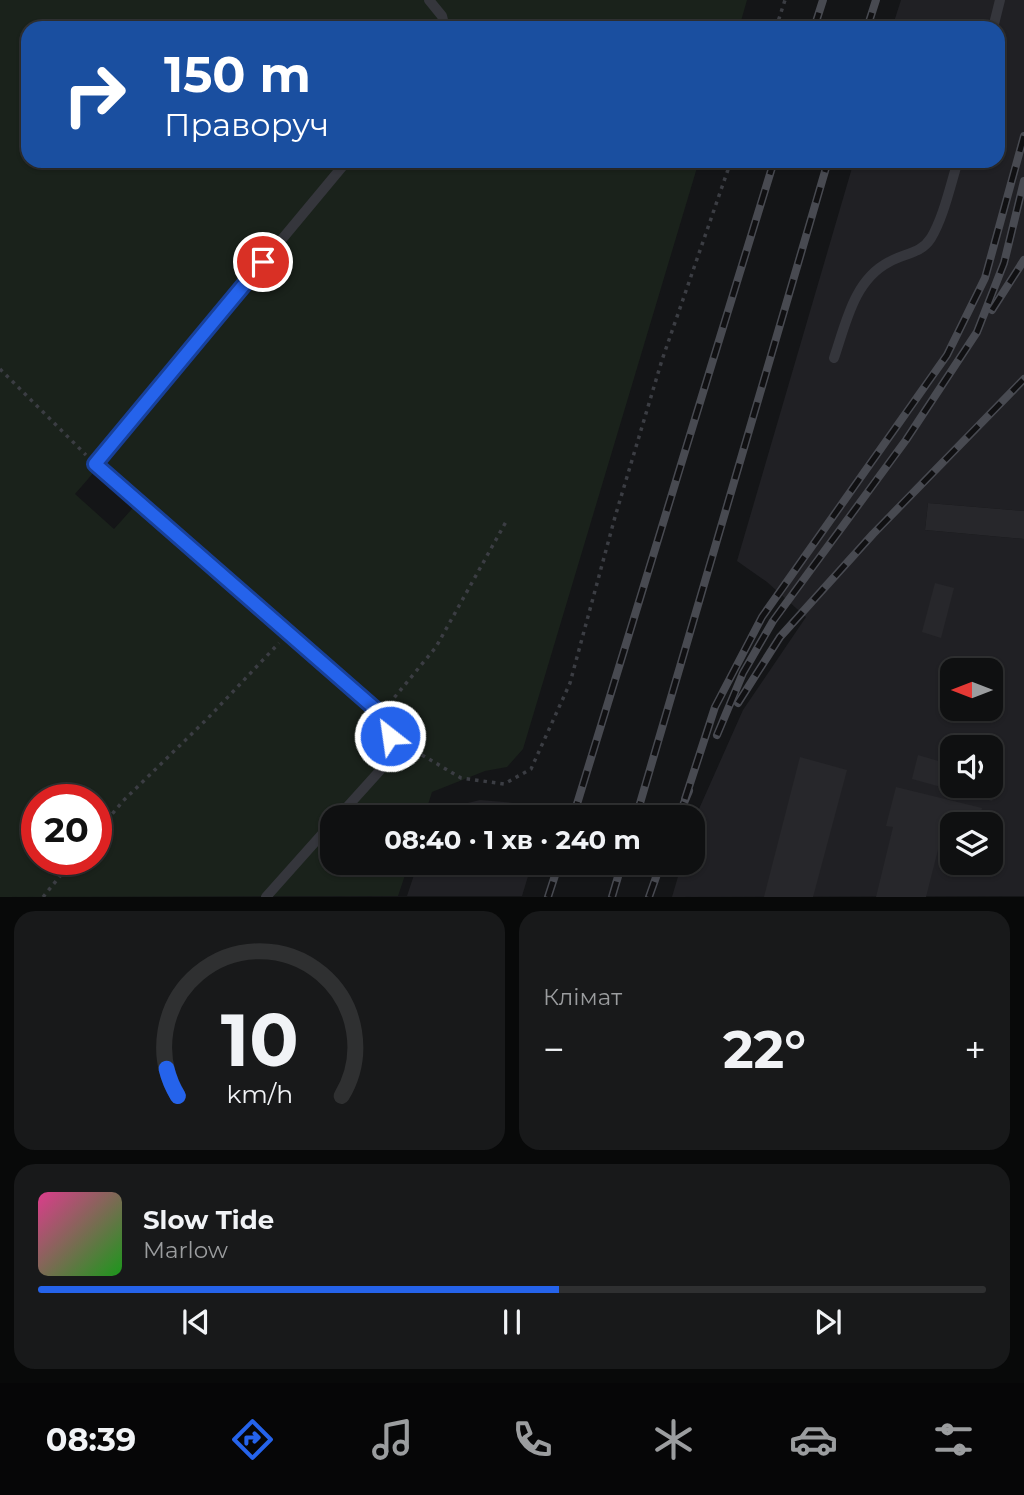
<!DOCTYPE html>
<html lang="uk">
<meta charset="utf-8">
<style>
body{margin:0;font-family:Montserrat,sans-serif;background:#18191a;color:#f1f3f6;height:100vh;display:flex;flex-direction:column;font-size:26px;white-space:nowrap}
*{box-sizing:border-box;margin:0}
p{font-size:23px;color:#9b9d9f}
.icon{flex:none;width:38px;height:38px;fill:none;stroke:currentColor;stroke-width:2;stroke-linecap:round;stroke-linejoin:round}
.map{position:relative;height:897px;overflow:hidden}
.sheet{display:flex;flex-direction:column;gap:14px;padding:14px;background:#080909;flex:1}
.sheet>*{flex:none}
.hud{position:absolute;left:21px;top:21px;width:984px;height:147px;border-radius:21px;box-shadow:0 2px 5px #0004,0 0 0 2px #2f3031;background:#1a4fa0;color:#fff;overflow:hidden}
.needle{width:46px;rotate:270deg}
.buttons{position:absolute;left:940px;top:658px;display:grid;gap:14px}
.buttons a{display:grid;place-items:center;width:63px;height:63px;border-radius:14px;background:#0f1011;box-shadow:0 2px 5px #0004,0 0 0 2px #2f3031;font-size:35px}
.speed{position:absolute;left:21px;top:784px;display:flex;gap:14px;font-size:35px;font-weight:700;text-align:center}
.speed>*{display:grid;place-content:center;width:91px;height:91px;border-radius:50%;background:#0f1011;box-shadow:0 2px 5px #0004,0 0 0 2px #2f3031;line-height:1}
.speed .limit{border:10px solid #d22;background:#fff;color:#111}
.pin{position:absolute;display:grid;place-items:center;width:60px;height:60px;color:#fff;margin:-30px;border:4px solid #fff;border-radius:50%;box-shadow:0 2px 7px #0007}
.me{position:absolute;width:77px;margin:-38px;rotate:330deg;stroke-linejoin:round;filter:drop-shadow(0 0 5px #0008)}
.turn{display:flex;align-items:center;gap:24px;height:147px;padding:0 28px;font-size:32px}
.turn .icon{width:91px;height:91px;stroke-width:2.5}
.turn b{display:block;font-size:49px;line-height:60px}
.big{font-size:52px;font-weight:700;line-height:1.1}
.sheet .widget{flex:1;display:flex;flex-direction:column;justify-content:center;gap:10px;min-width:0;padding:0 24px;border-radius:21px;background:#18191a}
.sheet .dial{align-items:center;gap:0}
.dial svg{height:182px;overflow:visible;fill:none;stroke:#2f3031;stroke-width:7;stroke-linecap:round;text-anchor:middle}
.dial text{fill:#f1f3f6;stroke:none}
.song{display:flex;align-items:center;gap:21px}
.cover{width:84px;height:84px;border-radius:10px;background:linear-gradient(135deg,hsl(330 70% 55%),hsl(120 70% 35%))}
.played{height:7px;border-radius:4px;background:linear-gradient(90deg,#2563eb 55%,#2f3031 55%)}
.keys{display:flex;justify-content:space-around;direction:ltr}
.heat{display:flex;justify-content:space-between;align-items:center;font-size:38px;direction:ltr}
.sheet .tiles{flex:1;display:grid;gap:14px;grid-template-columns:1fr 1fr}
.widget:last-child{grid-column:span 2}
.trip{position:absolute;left:320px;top:805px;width:385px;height:70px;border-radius:21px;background:#0f1011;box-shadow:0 2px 5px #0004,0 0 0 2px #2f3031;font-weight:700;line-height:70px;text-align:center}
.menu{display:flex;height:112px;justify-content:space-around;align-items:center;background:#060607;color:#9b9d9f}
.menu .icon{width:49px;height:49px}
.menu .current{color:#2563eb}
.menu b{font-size:32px;color:#f1f3f6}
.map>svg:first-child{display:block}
.built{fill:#202024;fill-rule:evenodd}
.green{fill:#1a221b;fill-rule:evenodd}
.building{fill:#27272b}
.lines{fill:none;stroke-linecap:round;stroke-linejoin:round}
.path{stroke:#3b3d43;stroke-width:3.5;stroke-dasharray:3.5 5;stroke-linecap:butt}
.service{stroke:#35363c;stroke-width:10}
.rail-casing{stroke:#484a51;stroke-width:8}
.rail{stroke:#101012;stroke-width:5;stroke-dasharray:16;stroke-linecap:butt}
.route-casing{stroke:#184099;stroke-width:18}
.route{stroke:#2563eb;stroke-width:12}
</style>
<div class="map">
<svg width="1024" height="897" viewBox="0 0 1024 897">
<rect width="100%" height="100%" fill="#141517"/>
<g class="built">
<path d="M 901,0 L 1024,0 L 1024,511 L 928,503 L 925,530 L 1024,539 L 1024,896 L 672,897 L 682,863 L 693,863 L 693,826 L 695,818 L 743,710 L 806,617 L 767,582 L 737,561 L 854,161 L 998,161 L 998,28 L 892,28 ZM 952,670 L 990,670 L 990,709 L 952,709 ZM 952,747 L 990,747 L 990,786 L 952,786 ZM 952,824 L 990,824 L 990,863 L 952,863 Z"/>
<path d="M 480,800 L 549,806 L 546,817 L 433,817 L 435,811 Z"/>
<path d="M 418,863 L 532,863 L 522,896 L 407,896 Z"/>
</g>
<path class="green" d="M 0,0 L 747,0 L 739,28 L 28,28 L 28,161 L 699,161 L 523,749 L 507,767 L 485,771 L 432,792 L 424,817 L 332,817 L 332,863 L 409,863 L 398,896 L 0,897 ZM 101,464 L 140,500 L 114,529 L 75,494 ZM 37,800 L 96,800 L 96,859 L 37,859 Z"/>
<g class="building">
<path d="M 928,503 L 1024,511 L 1024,539 L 925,530 Z"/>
<path d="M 935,583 L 954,588 L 941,638 L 922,632 Z"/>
<path d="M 918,755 L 952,765 L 952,786 L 990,786 L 990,775 L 998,777 L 992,801 L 912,779 Z"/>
<path d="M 800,757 L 847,770 L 813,897 L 764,897 Z"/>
<path d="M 896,787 L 982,808 L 978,824 L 952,824 L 952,837 L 942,834 L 926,897 L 876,897 L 893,827 L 886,826 Z"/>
</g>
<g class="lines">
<g class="path">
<path d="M 776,28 L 785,0"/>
<path d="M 0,369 L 86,455"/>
<path d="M 389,704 L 436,647 L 507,520"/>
<path d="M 400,742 L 461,778 L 504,784 L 531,769 L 570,683 L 615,517 L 662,360 L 731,161"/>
<path d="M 96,833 L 123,801 L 208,718 L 279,643"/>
<path d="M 43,897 L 74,859"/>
</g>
<g class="service">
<path d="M 429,0 L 442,16 L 445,28"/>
<path d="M 993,28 L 1000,0"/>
<path d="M 834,358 C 846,323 854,280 889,262 C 904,253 921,254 931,238 C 944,216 950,186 958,161"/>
<path d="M 338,817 L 384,766 L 390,735 L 381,714 L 95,464 L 347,161"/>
<path d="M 266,897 L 332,823"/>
</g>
<defs>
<g id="rail">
<path d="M 814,28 L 823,0"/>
<path d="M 867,28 L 876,0"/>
<path d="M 992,310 L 1024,260"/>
<path d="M 738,703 L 780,637 L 873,534 L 1024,379"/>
<path d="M 717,735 L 743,673 L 773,621 L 906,440 L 977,332 L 1004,263 L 1024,181"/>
<path d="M 685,799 L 715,707 L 762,617 L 947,355 L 985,278 L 1024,136"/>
<path d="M 573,817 L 774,161"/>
<path d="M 636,817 L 828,161"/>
<path d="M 678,817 L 689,791"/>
<path d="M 548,897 L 559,863"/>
<path d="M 612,897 L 622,863"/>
<path d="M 649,897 L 661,863"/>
</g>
</defs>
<use href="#rail" class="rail-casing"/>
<use href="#rail" class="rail"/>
</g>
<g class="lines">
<defs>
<path id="route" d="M 263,262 L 95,464 L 381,714 L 390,736"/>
</defs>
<use href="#route" class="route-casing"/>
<use href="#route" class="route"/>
</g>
</svg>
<div class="buttons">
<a><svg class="needle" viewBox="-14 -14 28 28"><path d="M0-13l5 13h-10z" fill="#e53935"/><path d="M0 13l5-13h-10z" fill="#9b9d9f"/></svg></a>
<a><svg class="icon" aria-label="sound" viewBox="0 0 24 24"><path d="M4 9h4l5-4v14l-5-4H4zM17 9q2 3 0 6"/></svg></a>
<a><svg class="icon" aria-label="layers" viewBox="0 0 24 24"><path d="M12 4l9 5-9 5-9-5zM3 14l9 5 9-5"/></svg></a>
</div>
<div class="speed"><div class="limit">20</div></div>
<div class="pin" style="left:263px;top:262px;background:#d93025"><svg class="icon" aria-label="arrive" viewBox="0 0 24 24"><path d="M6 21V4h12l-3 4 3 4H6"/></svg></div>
<svg class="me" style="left:390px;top:736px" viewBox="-20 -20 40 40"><circle r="17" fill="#2563eb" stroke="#fff" stroke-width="3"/><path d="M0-11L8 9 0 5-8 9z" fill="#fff"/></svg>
<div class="trip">08:40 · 1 хв · 240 m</div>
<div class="hud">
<div class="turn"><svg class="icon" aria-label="right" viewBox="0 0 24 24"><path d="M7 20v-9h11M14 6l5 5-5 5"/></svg><div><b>150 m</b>Праворуч</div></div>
</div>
</div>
<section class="sheet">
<div class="tiles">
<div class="widget dial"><svg viewBox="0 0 100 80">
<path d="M14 69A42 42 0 1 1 86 69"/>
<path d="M14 69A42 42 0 0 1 9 57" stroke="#2563eb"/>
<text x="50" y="56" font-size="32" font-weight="700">10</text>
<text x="50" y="72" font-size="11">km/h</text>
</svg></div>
<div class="widget"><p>Клімат</p>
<div class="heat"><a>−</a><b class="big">22°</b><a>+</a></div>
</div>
<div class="widget">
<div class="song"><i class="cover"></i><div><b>Slow Tide</b><p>Marlow</p></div></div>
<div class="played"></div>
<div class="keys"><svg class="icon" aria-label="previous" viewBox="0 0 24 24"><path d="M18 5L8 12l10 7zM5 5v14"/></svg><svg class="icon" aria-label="pause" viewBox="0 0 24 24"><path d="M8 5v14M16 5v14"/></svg><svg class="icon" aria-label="next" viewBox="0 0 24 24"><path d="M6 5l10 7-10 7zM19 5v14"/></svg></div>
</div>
</div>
</section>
<nav class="menu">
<b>08:39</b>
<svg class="icon current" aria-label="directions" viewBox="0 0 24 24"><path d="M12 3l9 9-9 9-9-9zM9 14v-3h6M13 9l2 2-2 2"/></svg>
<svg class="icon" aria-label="music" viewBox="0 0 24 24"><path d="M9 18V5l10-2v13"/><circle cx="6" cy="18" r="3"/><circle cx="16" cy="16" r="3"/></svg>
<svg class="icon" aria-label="phone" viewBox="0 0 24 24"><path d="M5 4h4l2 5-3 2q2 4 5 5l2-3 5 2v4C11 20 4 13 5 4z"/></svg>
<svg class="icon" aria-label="climate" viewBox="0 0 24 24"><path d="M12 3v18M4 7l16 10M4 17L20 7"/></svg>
<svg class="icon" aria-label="car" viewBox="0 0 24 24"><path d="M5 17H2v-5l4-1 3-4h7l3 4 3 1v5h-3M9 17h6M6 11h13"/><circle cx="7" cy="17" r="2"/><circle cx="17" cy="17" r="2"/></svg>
<svg class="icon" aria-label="filters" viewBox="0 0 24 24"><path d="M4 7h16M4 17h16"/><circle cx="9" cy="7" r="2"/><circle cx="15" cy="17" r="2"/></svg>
</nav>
